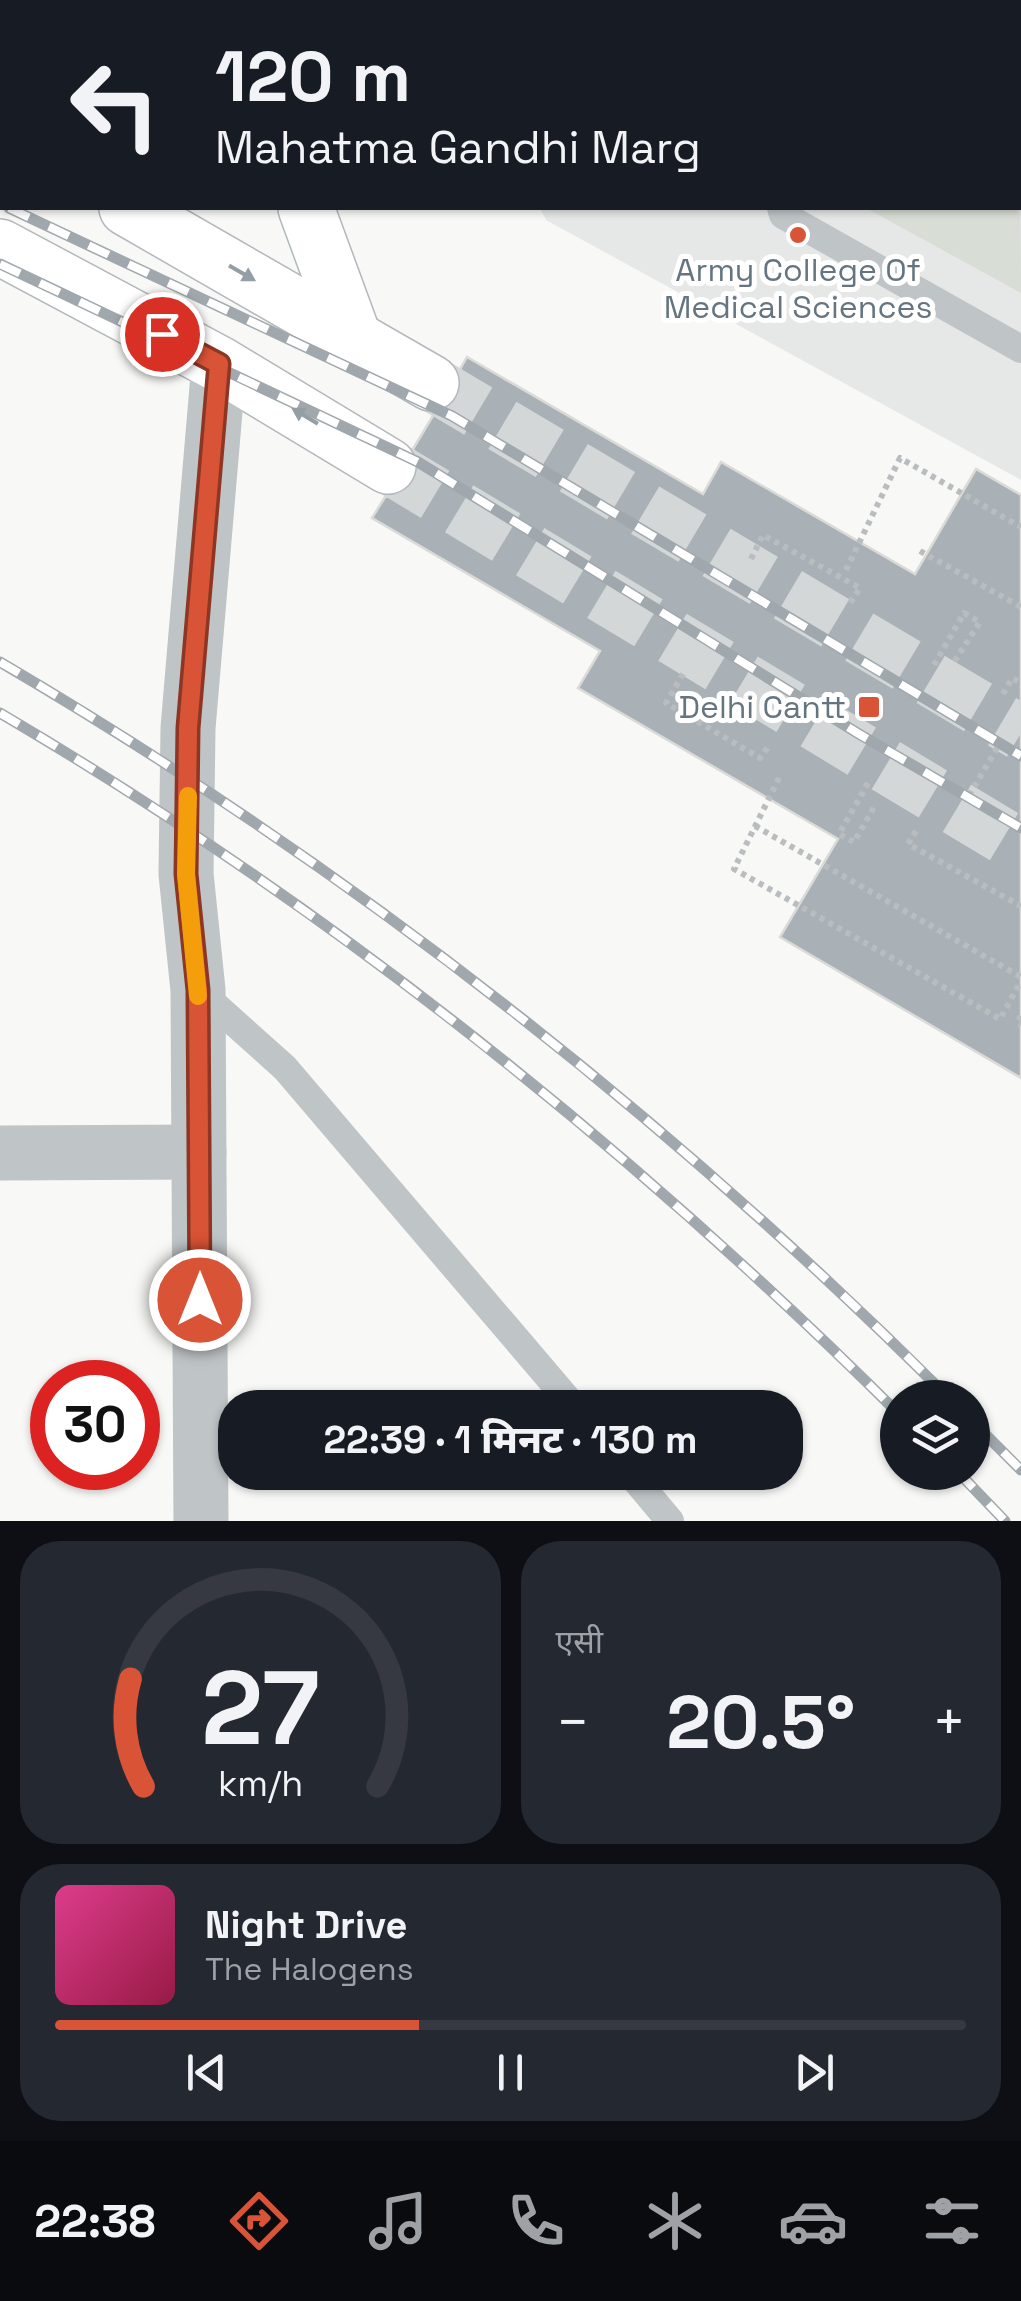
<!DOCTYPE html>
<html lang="hi">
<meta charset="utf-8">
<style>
body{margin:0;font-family:"Space Grotesk","Noto Sans Devanagari",sans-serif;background:#242831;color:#f1f3f6;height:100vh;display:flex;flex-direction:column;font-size:38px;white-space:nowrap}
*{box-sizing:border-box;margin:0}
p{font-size:32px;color:#9ea1a6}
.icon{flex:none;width:55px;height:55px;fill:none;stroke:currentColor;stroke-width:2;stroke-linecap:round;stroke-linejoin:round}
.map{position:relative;height:1521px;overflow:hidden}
.drawer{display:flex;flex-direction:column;gap:20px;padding:20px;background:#0d0f14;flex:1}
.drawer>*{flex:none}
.top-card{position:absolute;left:0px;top:0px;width:1022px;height:210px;box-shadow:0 2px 8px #0004;background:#171b24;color:#f1f3f6;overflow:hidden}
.buttons{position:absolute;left:880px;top:1380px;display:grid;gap:20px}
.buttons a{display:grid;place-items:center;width:110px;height:110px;border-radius:50%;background:#171b24;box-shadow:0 2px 8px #0004;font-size:50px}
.speed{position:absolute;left:30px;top:1360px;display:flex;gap:20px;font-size:50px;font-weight:700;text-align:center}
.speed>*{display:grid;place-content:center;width:130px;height:130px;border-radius:50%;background:#171b24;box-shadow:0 2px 8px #0004;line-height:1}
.speed .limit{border:15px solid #d22;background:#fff;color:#111}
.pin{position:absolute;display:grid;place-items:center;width:85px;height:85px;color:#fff;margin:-42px;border:5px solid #fff;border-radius:50%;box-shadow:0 2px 10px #0007}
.me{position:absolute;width:110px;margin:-55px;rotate:0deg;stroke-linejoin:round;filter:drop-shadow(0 0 8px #0008)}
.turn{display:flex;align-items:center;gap:35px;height:210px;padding:0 50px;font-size:45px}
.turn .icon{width:130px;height:130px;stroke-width:2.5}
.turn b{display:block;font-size:70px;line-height:85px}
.big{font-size:75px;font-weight:800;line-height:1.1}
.drawer .widget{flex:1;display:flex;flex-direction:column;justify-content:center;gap:15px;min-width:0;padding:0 35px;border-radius:40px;background:#242831}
.drawer .dial{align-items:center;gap:0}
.dial svg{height:260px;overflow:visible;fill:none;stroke:#363941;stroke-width:7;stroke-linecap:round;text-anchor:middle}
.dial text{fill:#f1f3f6;stroke:none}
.song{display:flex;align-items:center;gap:30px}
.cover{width:120px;height:120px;border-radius:15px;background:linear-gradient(135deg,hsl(330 70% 55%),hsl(340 70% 35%))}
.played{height:10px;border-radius:5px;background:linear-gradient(90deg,#d95336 40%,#363941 40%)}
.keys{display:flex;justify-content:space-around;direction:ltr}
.heat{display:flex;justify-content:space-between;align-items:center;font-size:55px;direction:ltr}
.drawer .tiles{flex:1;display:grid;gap:20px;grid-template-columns:1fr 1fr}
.widget:last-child{grid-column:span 2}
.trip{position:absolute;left:218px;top:1390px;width:585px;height:100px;border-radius:40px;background:#171b24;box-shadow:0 2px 8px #0004;font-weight:800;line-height:100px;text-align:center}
.tabs{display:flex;height:160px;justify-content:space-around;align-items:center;background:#090b0e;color:#9ea1a6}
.tabs .icon{width:70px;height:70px}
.tabs .active{color:#d95336}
.tabs b{font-size:45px;color:#f1f3f6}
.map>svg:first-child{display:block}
.built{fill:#e6e7e7}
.green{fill:#d8ddd5}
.building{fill:#a9b1b6;stroke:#dadad8;stroke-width:2.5}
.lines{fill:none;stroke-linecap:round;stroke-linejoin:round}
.primary-tunnel{stroke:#d3d7d8;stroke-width:55;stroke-dasharray:55 28;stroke-linecap:butt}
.secondary-casing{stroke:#b2b8bc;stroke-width:58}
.primary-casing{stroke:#b3b8bc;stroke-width:58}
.path{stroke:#babdbf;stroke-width:6;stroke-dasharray:5 5;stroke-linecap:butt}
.lane{stroke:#bfc4c7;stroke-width:28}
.street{stroke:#bfc4c7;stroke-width:55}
.secondary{stroke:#fff;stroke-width:55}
.primary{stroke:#fff;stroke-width:55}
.rail-casing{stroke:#a1a8ad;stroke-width:11}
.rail{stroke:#fff;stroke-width:8;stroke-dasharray:22;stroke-linecap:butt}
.oneway{fill:#939ea5}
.route-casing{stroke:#8d3623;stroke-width:25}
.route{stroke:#d95336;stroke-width:18}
.slow{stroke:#f59e0b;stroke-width:18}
.poi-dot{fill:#d95336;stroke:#fff;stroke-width:4}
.labels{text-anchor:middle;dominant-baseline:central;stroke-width:10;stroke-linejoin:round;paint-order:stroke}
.poi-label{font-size:32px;fill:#65757f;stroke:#fff}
</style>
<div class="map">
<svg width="1021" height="1521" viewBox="0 0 1021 1521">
<rect width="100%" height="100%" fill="#f8f8f6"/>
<path class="built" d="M 447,0 L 1021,0 L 1021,480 L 546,220 L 540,208 L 1020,208 L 1020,2 Z"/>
<path class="green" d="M 1020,170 L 1021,293 L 866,208 L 1020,208 Z"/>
<path class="building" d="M 467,357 L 703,494 L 721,462 L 915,574 L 976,469 L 1021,495 L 1021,1078 L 780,937 L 838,839 L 578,688 L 600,651 L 372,518 L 385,497 L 402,494 L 415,481 L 419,466 L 413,449 L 434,414 L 458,399 L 462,384 L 459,371 Z"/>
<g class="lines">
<g class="primary-tunnel">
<path d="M 431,383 L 1021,733"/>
<path d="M 388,466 L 1021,847"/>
</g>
<defs>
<g id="secondary">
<path d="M 177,2 L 177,0"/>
<path d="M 258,2 L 258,0"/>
<path d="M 306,208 L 353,336"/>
</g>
<g id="primary">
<path d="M 93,2 L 96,0"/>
<path d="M 0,45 L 2,45"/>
<path d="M 0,138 L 2,139"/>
<path d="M 127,208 L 431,383"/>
<path d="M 0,247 L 219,364 L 388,466"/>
</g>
</defs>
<use href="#secondary" class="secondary-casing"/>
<use href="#primary" class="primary-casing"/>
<g class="path">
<path d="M 920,551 L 1021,607"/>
<path d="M 751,559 L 763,535 L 860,588 L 848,606"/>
<path d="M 846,570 L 900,458 L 1021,527"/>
<path d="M 934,665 L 964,613 L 980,622 L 952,665"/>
<path d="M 683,674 L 666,703 L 760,758 L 768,747"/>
<path d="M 1003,694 L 1012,678 L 1021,683"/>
<path d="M 1021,755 L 1000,743 L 967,799 L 1021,830"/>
<path d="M 779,778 L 734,869 L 1000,1019 L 1021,981"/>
<path d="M 868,783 L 839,834 L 854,842 L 874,807"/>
<path d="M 755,826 L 1021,977"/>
<path d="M 916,831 L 908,844 L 1021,906"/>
<path d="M 1021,1016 L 1017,1023 L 1021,1025"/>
</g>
<g class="lane">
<path d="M 630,0 L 631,2"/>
<path d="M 766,0 L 767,2"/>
<path d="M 781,208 L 783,215 L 1021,349"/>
<path d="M 199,991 L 285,1068 L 575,1408"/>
<path d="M 629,1472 L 670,1521"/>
</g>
<g class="street">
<path d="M 0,1153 L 199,1152"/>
<path d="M 201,1521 L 198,990 L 186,874 L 188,728 L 219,364"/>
</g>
<use href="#secondary" class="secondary"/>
<use href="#primary" class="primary"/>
<defs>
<g id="rail">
<path d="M 9,208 L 452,416 L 1021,756"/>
<path d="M 0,264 L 418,462 L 859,734 L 1021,828"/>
<path d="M 0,662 C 346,865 665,1114 949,1398"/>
<path d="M 0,713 C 327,905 629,1146 898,1413"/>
<path d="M 972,1421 L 1021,1470"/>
<path d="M 958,1472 L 1005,1521"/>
</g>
</defs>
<use href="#rail" class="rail-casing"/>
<use href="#rail" class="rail"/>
</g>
<defs><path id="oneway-solid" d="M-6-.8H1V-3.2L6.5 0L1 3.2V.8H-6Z" transform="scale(2.5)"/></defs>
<g class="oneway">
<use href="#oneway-solid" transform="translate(242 273) rotate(30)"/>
<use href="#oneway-solid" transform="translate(305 416) rotate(-149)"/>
</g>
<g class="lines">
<defs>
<path id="route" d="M 162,334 L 219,364 L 188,728 L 186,874 L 198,990 L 200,1300"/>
</defs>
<use href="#route" class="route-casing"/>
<use href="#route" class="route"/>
<path class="slow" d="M 188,796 L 186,874 L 198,996"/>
</g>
<g class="poi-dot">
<circle cx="798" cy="235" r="10"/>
<rect x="857" y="695" width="24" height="24" rx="5"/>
</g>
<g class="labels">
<g class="poi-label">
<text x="798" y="270">Army College Of<tspan x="798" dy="37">Medical Sciences</tspan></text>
<text x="846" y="707" text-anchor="end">Delhi Cantt</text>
</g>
</g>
</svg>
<div class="buttons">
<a><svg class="icon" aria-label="layers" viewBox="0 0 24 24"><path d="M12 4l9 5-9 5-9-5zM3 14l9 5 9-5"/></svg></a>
</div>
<div class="speed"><div class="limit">30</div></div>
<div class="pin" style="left:162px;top:334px;background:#d93025"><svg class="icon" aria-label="arrive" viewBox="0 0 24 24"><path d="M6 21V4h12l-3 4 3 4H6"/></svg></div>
<svg class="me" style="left:200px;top:1300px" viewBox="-20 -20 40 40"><circle r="17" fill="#d95336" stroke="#fff" stroke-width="3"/><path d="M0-11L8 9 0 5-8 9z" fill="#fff"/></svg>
<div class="trip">22:39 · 1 मिनट · 130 m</div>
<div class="top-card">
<div class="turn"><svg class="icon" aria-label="left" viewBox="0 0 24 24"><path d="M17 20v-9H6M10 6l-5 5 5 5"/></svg><div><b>120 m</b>Mahatma Gandhi Marg</div></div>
</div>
</div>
<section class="drawer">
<div class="tiles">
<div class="widget dial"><svg viewBox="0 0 100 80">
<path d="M14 69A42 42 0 1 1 86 69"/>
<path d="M14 69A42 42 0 0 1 10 36" stroke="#d95336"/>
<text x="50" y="56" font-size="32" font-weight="700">27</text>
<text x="50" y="72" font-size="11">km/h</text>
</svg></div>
<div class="widget"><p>एसी</p>
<div class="heat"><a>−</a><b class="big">20.5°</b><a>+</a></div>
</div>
<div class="widget">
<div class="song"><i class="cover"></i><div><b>Night Drive</b><p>The Halogens</p></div></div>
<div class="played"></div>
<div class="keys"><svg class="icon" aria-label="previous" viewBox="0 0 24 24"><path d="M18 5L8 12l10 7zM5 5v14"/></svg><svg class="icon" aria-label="pause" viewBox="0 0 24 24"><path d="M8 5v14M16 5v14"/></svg><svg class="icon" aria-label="next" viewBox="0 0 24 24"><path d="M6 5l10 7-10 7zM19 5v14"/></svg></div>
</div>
</div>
</section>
<nav class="tabs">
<b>22:38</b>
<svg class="icon active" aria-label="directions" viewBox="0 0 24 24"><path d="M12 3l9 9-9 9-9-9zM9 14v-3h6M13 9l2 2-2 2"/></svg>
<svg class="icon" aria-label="music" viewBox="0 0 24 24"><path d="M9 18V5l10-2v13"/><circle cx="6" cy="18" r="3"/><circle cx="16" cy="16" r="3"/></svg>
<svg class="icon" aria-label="phone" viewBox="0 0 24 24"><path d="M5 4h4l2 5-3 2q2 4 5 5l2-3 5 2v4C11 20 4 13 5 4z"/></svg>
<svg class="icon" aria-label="climate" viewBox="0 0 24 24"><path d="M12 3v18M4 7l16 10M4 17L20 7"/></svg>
<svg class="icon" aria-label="car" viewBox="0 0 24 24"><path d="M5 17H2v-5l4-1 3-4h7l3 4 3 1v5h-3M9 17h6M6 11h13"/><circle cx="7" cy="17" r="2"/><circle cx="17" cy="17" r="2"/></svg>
<svg class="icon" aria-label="filters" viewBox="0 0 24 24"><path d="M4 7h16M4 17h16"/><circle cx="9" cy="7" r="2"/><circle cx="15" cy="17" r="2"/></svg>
</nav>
